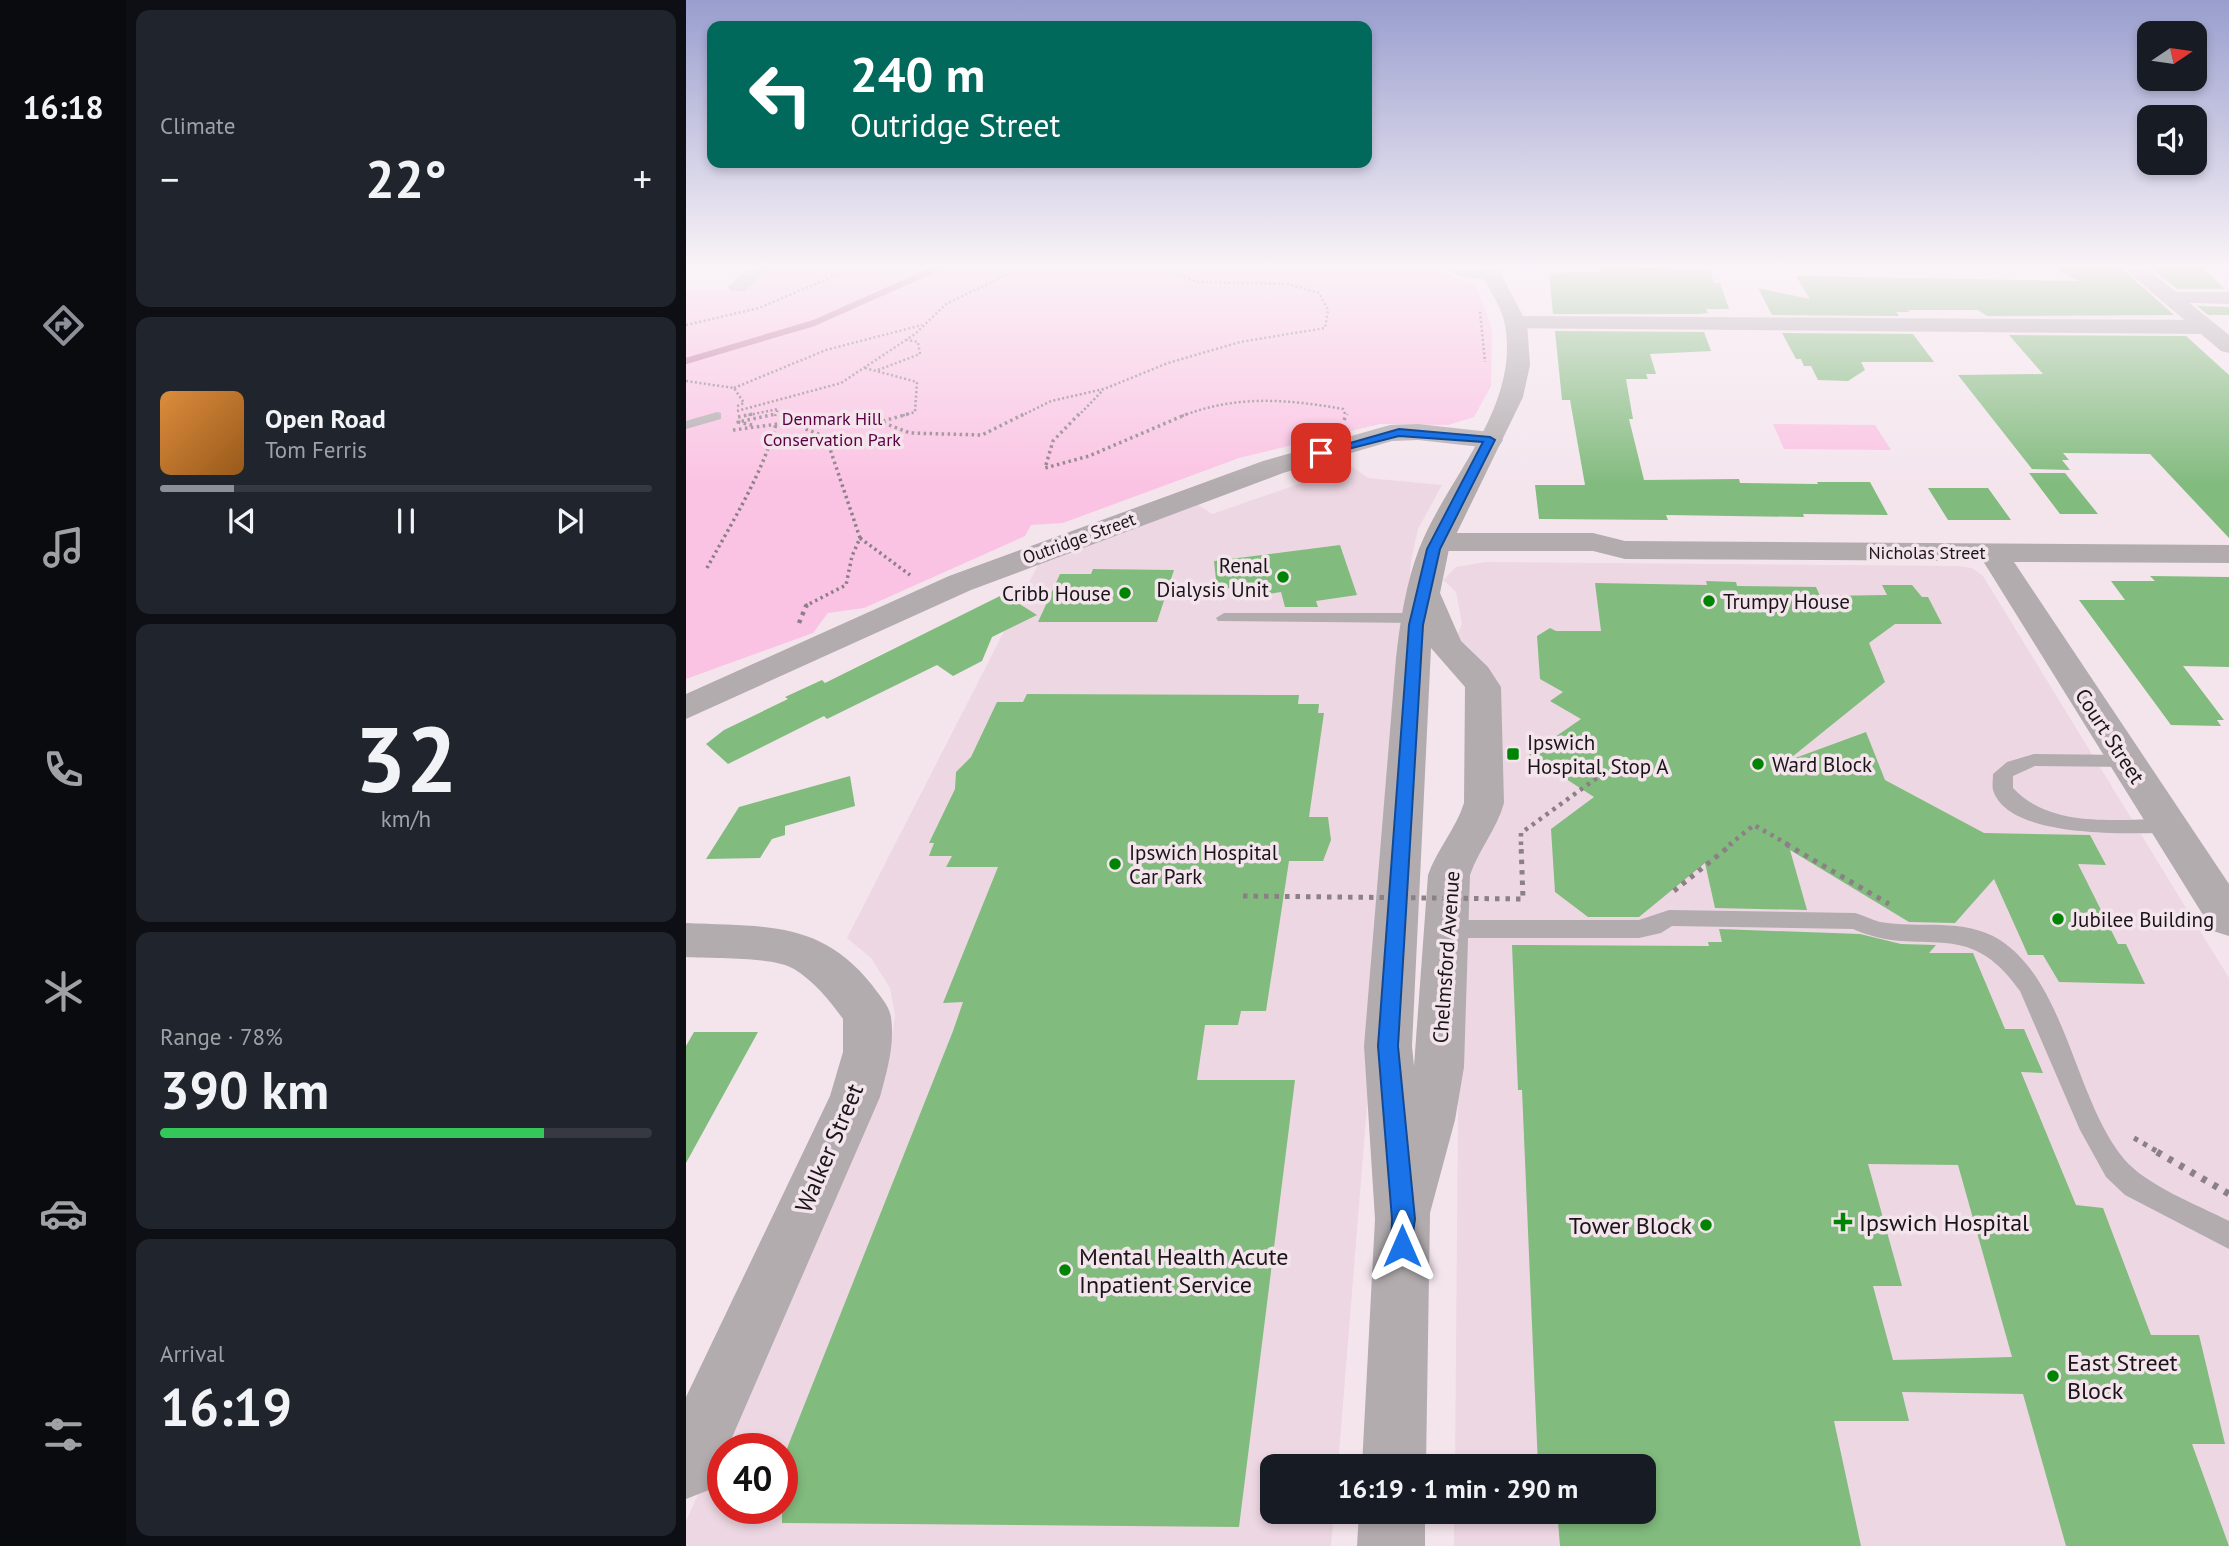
<!DOCTYPE html>
<meta charset="utf-8">
<style>
body{margin:0;font-family:"PT Sans",sans-serif;background:#20242c;color:#f1f3f6;height:100vh;display:flex;flex-direction:column;font-size:26px;white-space:nowrap}
*{box-sizing:border-box;margin:0}
p{font-size:23px;color:#9ea1a6}
.icon{flex:none;width:38px;height:38px;fill:none;stroke:currentColor;stroke-width:2;stroke-linecap:round;stroke-linejoin:round}
.map{position:relative;flex:1;overflow:hidden}
.details{display:flex;flex-direction:column;gap:10px;padding:10px;background:#0d0f14;width:560px}
.details>*{flex:none}
.hud{position:absolute;left:21px;top:21px;width:665px;height:147px;border-radius:14px;box-shadow:0 4px 10px #0003;background:#00695c;color:#fff;overflow:hidden}
.needle{width:46px;rotate:77deg}
.fabs{position:absolute;left:1451px;top:21px;display:grid;gap:14px}
.fabs a{display:grid;place-items:center;width:70px;height:70px;border-radius:14px;background:#171b24;box-shadow:0 4px 10px #0003;font-size:35px}
.speed{position:absolute;left:21px;top:1433px;display:flex;gap:14px;font-size:35px;font-weight:700;text-align:center}
.speed>*{display:grid;place-content:center;width:91px;height:91px;border-radius:50%;background:#171b24;box-shadow:0 4px 10px #0003;line-height:1}
.speed .limit{border:10px solid #d22;background:#fff;color:#111}
.pin{position:absolute;display:grid;place-items:center;width:60px;height:60px;color:#fff;margin:-30px;border-radius:14px;box-shadow:0 4px 10px #0006}
.me{position:absolute;width:77px;margin:-38px;rotate:0deg;stroke-linejoin:round;filter:drop-shadow(0 0 5px #0008)}
.turn{display:flex;align-items:center;gap:24px;height:147px;padding:0 28px;font-size:32px}
.turn .icon{width:91px;height:91px;stroke-width:2.5}
.turn b{display:block;font-size:49px;line-height:60px}
.big{font-size:52px;font-weight:700;line-height:1.1}
.details .tile{flex:1;display:flex;flex-direction:column;justify-content:center;gap:10px;min-width:0;padding:0 24px;border-radius:14px;background:#20242c}
.details .dial{align-items:center;gap:0}
.dial b{font-size:91px;line-height:1}
.song{display:flex;align-items:center;gap:21px}
.cover{width:84px;height:84px;border-radius:10px;background:linear-gradient(135deg,hsl(30 70% 55%),hsl(30 70% 35%))}
.played{height:7px;border-radius:4px;background:linear-gradient(90deg,#8c9099 15%,#363941 15%)}
.keys{display:flex;justify-content:space-around;direction:ltr}
.heat{display:flex;justify-content:space-between;align-items:center;font-size:38px;direction:ltr}
.charge{height:10px;border-radius:5px;background:linear-gradient(90deg,#34c759 78%,#363941 0)}
.trip{position:absolute;left:574px;top:1454px;width:396px;height:70px;border-radius:14px;background:#171b24;box-shadow:0 4px 10px #0003;font-weight:700;line-height:70px;text-align:center}
main{display:flex;flex:1;min-height:0}
.dock{display:flex;flex-direction:column;width:126px;justify-content:space-around;align-items:center;background:#090b0e;color:#9ea1a6}
.dock .icon{width:49px;height:49px}
.dock .selected{color:#8c9099}
.dock b{font-size:32px;color:#f1f3f6}
.map>svg:first-child{display:block}
.built{fill:#edd7e3;fill-rule:evenodd}
.green{fill:#fbc3e3}
.lines{fill:none;stroke-linecap:round;stroke-linejoin:round}
.stream{stroke:#c47ca6;stroke-width:6}
.building{fill:#82bb7e;fill-rule:evenodd}
.path-far4{stroke:#8a8086;stroke-width:2.5;stroke-dasharray:2 2.5;stroke-linecap:butt}
.path-far3{stroke:#8a8086;stroke-width:3.5;stroke-dasharray:2.5 3.5;stroke-linecap:butt}
.path-far2{stroke:#8a8086;stroke-width:4.5;stroke-dasharray:3.5 5;stroke-linecap:butt}
.path-far1{stroke:#8a8086;stroke-width:5;stroke-dasharray:4.5 6;stroke-linecap:butt}
.path{stroke:#8a8086;stroke-width:7;stroke-dasharray:5 8;stroke-linecap:butt}
.service{fill:#b2acaf;fill-rule:evenodd}
.minor{fill:#b2acaf;fill-rule:evenodd}
.tertiary{fill:#b2acaf;fill-rule:evenodd}
.path-bridge-far1{stroke:#8a8086;stroke-width:4.5;stroke-dasharray:3.5 5;stroke-linecap:butt}
.path-bridge{stroke:#8a8086;stroke-width:5;stroke-dasharray:4.5 6;stroke-linecap:butt}
.route{fill:#1a73e8;stroke:#114b97;stroke-width:2}
.poi-dot{fill:#008403;stroke:#f4e5ed;stroke-width:2.5}
.labels{text-anchor:middle;dominant-baseline:central;stroke-width:7;stroke-linejoin:round;paint-order:stroke}
.far-park-label{font-size:18px;fill:#5b0042;stroke:#f4e5ed}
.far-street-label{font-size:18px;fill:#1a1518;stroke:#f4e5ed}
.poi-label{font-size:21px;fill:#1a1518;stroke:#f4e5ed;text-anchor:start}
.street-label{font-size:21px;fill:#1a1518;stroke:#f4e5ed}
.near-street-label{font-size:24px;fill:#1a1518;stroke:#f4e5ed}
.near-poi-label{font-size:24px;fill:#1a1518;stroke:#f4e5ed;text-anchor:start}
</style>
<main>
<nav class="dock">
<b>16:18</b>
<svg class="icon selected" aria-label="directions" viewBox="0 0 24 24"><path d="M12 3l9 9-9 9-9-9zM9 14v-3h6M13 9l2 2-2 2"/></svg>
<svg class="icon" aria-label="music" viewBox="0 0 24 24"><path d="M9 18V5l10-2v13"/><circle cx="6" cy="18" r="3"/><circle cx="16" cy="16" r="3"/></svg>
<svg class="icon" aria-label="phone" viewBox="0 0 24 24"><path d="M5 4h4l2 5-3 2q2 4 5 5l2-3 5 2v4C11 20 4 13 5 4z"/></svg>
<svg class="icon" aria-label="climate" viewBox="0 0 24 24"><path d="M12 3v18M4 7l16 10M4 17L20 7"/></svg>
<svg class="icon" aria-label="car" viewBox="0 0 24 24"><path d="M5 17H2v-5l4-1 3-4h7l3 4 3 1v5h-3M9 17h6M6 11h13"/><circle cx="7" cy="17" r="2"/><circle cx="17" cy="17" r="2"/></svg>
<svg class="icon" aria-label="filters" viewBox="0 0 24 24"><path d="M4 7h16M4 17h16"/><circle cx="9" cy="7" r="2"/><circle cx="15" cy="17" r="2"/></svg>
</nav>
<section class="details">
<div class="tile"><p>Climate</p>
<div class="heat"><a>−</a><b class="big">22°</b><a>+</a></div>
</div>
<div class="tile">
<div class="song"><i class="cover"></i><div><b>Open Road</b><p>Tom Ferris</p></div></div>
<div class="played"></div>
<div class="keys"><svg class="icon" aria-label="previous" viewBox="0 0 24 24"><path d="M18 5L8 12l10 7zM5 5v14"/></svg><svg class="icon" aria-label="pause" viewBox="0 0 24 24"><path d="M8 5v14M16 5v14"/></svg><svg class="icon" aria-label="next" viewBox="0 0 24 24"><path d="M6 5l10 7-10 7zM19 5v14"/></svg></div>
</div>
<div class="tile dial"><b>32</b><p>km/h</p></div>
<div class="tile"><p>Range · 78%</p><b class="big">390 km</b><div class="charge"></div></div>
<div class="tile"><p>Arrival</p><b class="big">16:19</b></div>
</section>
<div class="map">
<svg width="1543" height="1546" viewBox="0 0 1543 1546">
<rect width="100%" height="100%" fill="#f4e5ed"/>
<g class="built">
<path d="M 665,466 L 682,478 L 756,485 L 732,529 L 725,561 L 652,1466 L 586,1466 L 586,1512 L 648,1512 L 645,1546 L 0,1546 L 0,1521 L 189,1103 L 203,1060 L 209,1015 L 204,988 L 185,958 L 161,938 L 353,563 L 511,504 L 526,514 ZM 37,1449 L 96,1449 L 96,1508 L 37,1508 Z"/>
<path d="M 799,562 L 1272,566 L 1286,568 L 1297,576 L 1543,978 L 1543,1546 L 768,1546 L 768,1512 L 957,1512 L 957,1466 L 769,1466 L 774,875 L 808,819 L 770,637 L 776,624 L 770,592 L 757,580 L 770,567 Z"/>
</g>
<g class="green">
<path d="M 88,267 L 743,267 L 790,285 L 806,329 L 805,386 L 788,417 L 762,425 L 694,424 L 553,458 L 377,523 L 345,525 L 339,536 L 178,608 L 142,613 L 127,633 L 0,679 L 0,291 C 41,290 56,296 88,267 Z"/>
<path d="M 1087,424 L 1189,425 L 1205,450 L 1098,449 Z"/>
</g>
<g class="lines">
<path class="stream" d="M 0,361 L 128,323 L 254,267"/>
</g>
<g class="building">
<path d="M 914,267 L 1024,269 L 1028,283 L 1034,283 L 1043,309 L 1020,309 L 1022,313 L 1011,314 L 867,314 L 863,273 L 915,272 Z"/>
<path d="M 1368,267 L 1434,267 L 1488,315 L 1301,316 L 1292,310 L 1221,310 L 1224,312 L 1210,312 L 1213,316 L 1086,315 L 1072,288 L 1124,299 L 1110,276 L 1392,281 Z"/>
<path d="M 1464,267 L 1516,267 L 1539,289 L 1491,289 Z"/>
<path d="M 1511,306 L 1543,307 L 1543,315 L 1522,315 Z"/>
<path d="M 869,331 L 1018,332 L 1025,351 L 964,354 L 970,374 L 960,374 L 962,379 L 940,379 L 947,419 L 943,419 L 958,480 L 1053,479 L 1054,483 L 1132,484 L 1131,482 L 1184,482 L 1202,515 L 1117,514 L 1118,517 L 980,515 L 982,520 L 853,519 L 849,485 L 899,485 L 884,400 L 876,400 Z"/>
<path d="M 1096,333 L 1227,334 L 1248,362 L 1175,362 L 1179,370 L 1162,381 L 1132,380 L 1125,366 L 1118,366 L 1115,359 L 1110,359 Z"/>
<path d="M 1323,335 L 1500,336 L 1543,375 L 1543,538 L 1464,454 L 1377,453 L 1383,460 L 1376,460 L 1384,470 L 1346,469 L 1272,375 L 1357,374 Z"/>
<path d="M 1343,473 L 1379,473 L 1412,514 L 1374,514 Z"/>
<path d="M 1242,488 L 1302,488 L 1325,520 L 1262,520 Z"/>
<path d="M 654,545 L 671,595 L 630,601 L 632,607 L 599,607 L 595,592 L 570,596 L 549,587 L 531,590 L 528,561 Z"/>
<path d="M 407,569 L 488,570 L 471,622 L 352,622 L 374,574 L 405,574 Z"/>
<path d="M 1464,576 L 1543,577 L 1543,667 L 1497,666 L 1538,720 L 1531,720 L 1535,726 L 1485,725 L 1393,600 L 1439,600 L 1425,581 L 1469,581 Z"/>
<path d="M 1020,581 L 1050,582 L 1051,586 L 1130,587 L 1134,596 L 1201,595 L 1196,585 L 1226,585 L 1236,597 L 1242,597 L 1256,624 L 1209,624 L 1183,643 L 1199,682 L 1101,761 L 1180,732 L 1199,780 L 1298,833 L 1404,835 L 1420,865 L 1392,864 L 1432,944 L 1440,944 L 1459,984 L 1373,982 L 1357,955 L 1342,955 L 1308,879 L 1269,923 L 1223,922 L 1104,850 L 1121,910 L 1029,908 L 1019,863 L 953,917 L 902,917 L 869,892 L 865,829 L 908,797 L 843,755 L 895,719 L 864,701 L 877,692 L 854,679 L 851,636 L 864,628 L 870,631 L 915,631 L 909,583 L 1021,585 Z"/>
<path d="M 318,594 L 351,615 L 306,637 L 296,661 L 267,676 L 251,665 L 141,719 L 138,716 L 42,764 L 20,744 L 38,730 L 102,699 L 99,697 L 136,680 L 139,683 Z"/>
<path d="M 341,694 L 613,695 L 612,704 L 633,704 L 632,713 L 638,713 L 623,817 L 642,817 L 645,840 L 637,861 L 603,861 L 580,1011 L 555,1011 L 552,1025 L 519,1025 L 511,1080 L 609,1080 L 553,1527 L 96,1523 L 96,1461 L 267,1031 L 277,1002 L 257,1003 L 312,867 L 260,867 L 266,856 L 243,856 L 248,843 L 243,843 L 269,789 L 270,772 L 285,757 L 311,702 L 337,702 Z"/>
<path d="M 164,776 L 169,806 L 99,826 L 99,835 L 86,839 L 74,858 L 20,859 L 53,807 Z"/>
<path d="M 1033,929 L 1174,934 L 1215,944 L 1250,945 L 1243,953 L 1287,953 L 1319,1029 L 1338,1029 L 1357,1073 L 1335,1072 L 1390,1205 L 1417,1208 L 1465,1335 L 1513,1335 L 1539,1444 L 1506,1444 L 1543,1546 L 1380,1546 L 1337,1394 L 1216,1392 L 1223,1421 L 1148,1421 L 1175,1546 L 874,1546 L 872,1521 L 854,1521 L 854,1512 L 957,1512 L 957,1466 L 852,1466 L 836,1090 L 832,1090 L 826,945 L 1023,946 L 1022,942 L 1036,942 ZM 1182,1164 L 1272,1165 L 1326,1357 L 1207,1360 L 1187,1286 L 1216,1286 Z"/>
<path d="M 8,1032 L 72,1032 L 0,1163 L 0,1046 Z"/>
</g>
<g class="lines">
<g class="path-far4">
<path d="M 794,312 L 799,362"/>
<path d="M 0,325 L 73,308 L 169,267"/>
<path d="M 179,368 L 231,382 L 229,412 L 215,416"/>
<path d="M 192,370 L 234,354 L 232,342 L 221,340"/>
<path d="M 0,381 L 48,388 L 58,403 L 49,407"/>
<path d="M 48,388 L 140,350 L 236,325"/>
<path d="M 51,411 L 155,383 L 229,334 L 260,304 L 337,267"/>
<path d="M 58,416 L 92,409 L 89,416"/>
<path d="M 335,416 L 365,401 L 418,389 L 482,363 L 554,342 L 639,328 L 642,310 L 633,293 L 602,284 L 511,282 L 487,272 L 487,267"/>
<path d="M 392,416 L 417,390"/>
<path d="M 496,416 C 550,395 601,399 657,409 L 660,416"/>
</g>
<g class="path-far3">
<path d="M 393,414 L 367,441 L 359,468 L 403,456 L 501,414"/>
<path d="M 52,417 L 67,414"/>
<path d="M 658,420 L 661,414"/>
<path d="M 114,421 L 165,418 L 195,422 L 224,433 L 296,435 L 338,414"/>
<path d="M 197,421 L 222,414"/>
<path d="M 66,425 L 52,422 L 90,414"/>
<path d="M 47,430 L 114,421 L 117,428 L 140,437 L 174,538 L 166,556 L 160,585 L 123,604"/>
<path d="M 174,538 L 224,575"/>
<path d="M 21,568 C 46,522 76,475 90,424"/>
</g>
<g class="path-far2">
<path d="M 113,623 L 120,606 L 126,603"/>
<path d="M 1043,845 L 1068,825 L 1103,845"/>
</g>
<g class="path-far1">
<path d="M 1100,844 L 1203,904"/>
<path d="M 988,891 L 1046,844"/>
<path d="M 1448,1138 L 1474,1153"/>
</g>
<path class="path" d="M 1471,1152 L 1543,1194"/>
<g class="service">
<path d="M 755,267 L 806,272 L 811,275 C 796,284 769,276 755,267 Z"/>
<path d="M 31,412 L 35,413 L 35,419 L 0,429 L 0,421 Z"/>
<path d="M 538,613 L 732,613 L 740,618 L 732,623 L 532,621 L 530,618 Z"/>
<path d="M 1348,754 L 1441,755 L 1451,761 L 1441,767 L 1349,766 L 1327,776 L 1327,788 C 1365,829 1430,819 1481,819 L 1488,821 L 1491,826 L 1488,831 L 1481,833 C 1442,833 1322,839 1307,790 C 1306,786 1307,779 1307,774 L 1321,762 Z"/>
<path d="M 983,910 L 1169,913 C 1177,915 1186,920 1194,922 C 1233,929 1278,917 1314,940 C 1381,984 1388,1098 1438,1159 C 1461,1186 1512,1205 1543,1221 L 1543,1249 L 1439,1195 L 1420,1177 L 1394,1130 L 1334,991 C 1280,914 1237,960 1167,929 L 986,926 L 975,933 L 953,938 L 762,938 L 754,935 L 751,929 L 754,923 L 762,920 L 953,920 Z"/>
</g>
<g class="minor">
<path d="M 63,267 L 86,267 L 59,291 L 45,291 L 42,287 Z"/>
<path d="M 1483,292 L 1543,292 L 1543,304 L 1476,302 L 1473,298 L 1476,294 Z"/>
<path d="M 830,316 L 1519,320 L 1530,327 L 1519,334 L 822,328 L 819,323 Z"/>
<path d="M 732,424 L 804,432 L 813,434 L 817,440 L 813,446 L 804,448 L 732,440 L 706,441 L 597,473 L 285,590 L 0,719 L 0,694 L 263,576 L 577,461 L 704,425 Z"/>
<path d="M 752,533 L 907,533 L 939,541 L 1543,545 L 1543,563 L 1328,562 L 1543,884 L 1543,936 L 1527,931 L 1297,561 L 939,559 L 907,551 L 752,551 L 741,548 L 737,542 L 741,536 Z"/>
<path d="M 0,923 C 76,927 134,919 186,985 C 193,995 203,1005 205,1017 C 209,1045 201,1071 194,1097 L 41,1449 L 37,1449 L 37,1458 L 23,1490 L 0,1499 L 0,1397 L 144,1096 L 157,1052 L 157,1019 C 144,1001 128,981 108,969 C 86,956 27,959 0,957 Z"/>
</g>
<g class="tertiary">
<path d="M 791,267 L 811,267 L 841,323 L 844,365 L 837,397 L 763,549 L 754,593 L 775,641 L 802,667 L 815,687 L 818,803 C 811,829 793,849 784,875 L 778,1067 L 769,1120 L 744,1213 L 740,1466 L 676,1466 L 689,1219 L 678,1046 L 710,658 C 714,622 720,583 733,549 C 761,477 834,408 819,325 C 816,306 800,285 791,267 ZM 745,648 L 779,687 L 778,803 C 770,829 751,849 742,875 L 728,1066 L 726,1046 Z"/>
<path d="M 1436,267 L 1459,267 L 1543,335 L 1543,353 L 1535,351 Z"/>
<path d="M 673,1512 L 739,1512 L 739,1546 L 671,1546 Z"/>
</g>
<path class="path-bridge-far1" d="M 835,845 L 835,833 L 919,772"/>
<path class="path-bridge" d="M 557,896 L 837,899 L 835,844"/>
</g>
<linearGradient id="sky" x2="0" y2="1"><stop stop-color="#999ece"/><stop offset="0.55" stop-color="#faf3f7"/><stop offset="1" stop-color="#faf3f7" stop-opacity="0"/></linearGradient>
<rect width="1543" height="484" fill="url(#sky)"/>
<path class="route" d="M 713,429 L 804,437 L 809,440 L 754,549 L 737,625 L 712,1046 L 729,1219 L 724,1254 L 716,1257 L 708,1254 L 705,1246 L 706,1219 L 692,1046 L 723,625 L 741,549 L 797,442 L 713,436 L 635,456 L 629,453 Z"/>
<g class="poi-dot">
<circle cx="597" cy="577" r="7"/>
<circle cx="439" cy="593" r="7"/>
<circle cx="1023" cy="601" r="7"/>
<rect x="820" y="747" width="14" height="14" rx="3.5"/>
<circle cx="1072" cy="764" r="7"/>
<circle cx="429" cy="864" r="7"/>
<circle cx="1372" cy="919" r="7"/>
<path d="M1153.5 1211.5h7v7h7v7h-7v7h-7v-7h-7v-7h7z"/>
<circle cx="1020" cy="1225" r="7"/>
<circle cx="379" cy="1270" r="7"/>
<circle cx="1367" cy="1376" r="7"/>
</g>
<g class="labels">
<g class="far-park-label">
<text x="146" y="418">Denmark Hill<tspan x="146" dy="21">Conservation Park</tspan></text>
</g>
<g class="far-street-label">
<text transform="translate(393 538) rotate(-20)">Outridge Street</text>
<text x="1241" y="552">Nicholas Street</text>
</g>
<g class="poi-label">
<text x="583" y="565" text-anchor="end">Renal<tspan x="583" dy="24">Dialysis Unit</tspan></text>
<text x="425" y="593" text-anchor="end">Cribb House</text>
<text x="1037" y="601">Trumpy House</text>
<text x="841" y="742">Ipswich<tspan x="841" dy="24">Hospital, Stop A</tspan></text>
<text x="1086" y="764">Ward Block</text>
<text x="443" y="852">Ipswich Hospital<tspan x="443" dy="24">Car Park</tspan></text>
<text x="1386" y="919">Jubilee Building</text>
</g>
<g class="street-label">
<text transform="translate(1424 736) rotate(57)">Court Street</text>
<text transform="translate(760 957) rotate(-86)">Chelmsford Avenue</text>
</g>
<g class="near-street-label">
<text transform="translate(143 1148) rotate(-67)">Walker Street</text>
</g>
<g class="near-poi-label">
<text x="1173" y="1222">Ipswich Hospital</text>
<text x="1006" y="1225" text-anchor="end">Tower Block</text>
<text x="393" y="1256">Mental Health Acute<tspan x="393" dy="28">Inpatient Service</tspan></text>
<text x="1381" y="1362">East Street<tspan x="1381" dy="28">Block</tspan></text>
</g>
</g>
</svg>
<div class="fabs">
<a><svg class="needle" viewBox="-14 -14 28 28"><path d="M0-13l5 13h-10z" fill="#e53935"/><path d="M0 13l5-13h-10z" fill="#9ea1a6"/></svg></a>
<a><svg class="icon" aria-label="sound" viewBox="0 0 24 24"><path d="M4 9h4l5-4v14l-5-4H4zM17 9q2 3 0 6"/></svg></a>
</div>
<div class="speed"><div class="limit">40</div></div>
<div class="pin" style="left:635px;top:453px;background:#d93025"><svg class="icon" aria-label="arrive" viewBox="0 0 24 24"><path d="M6 21V4h12l-3 4 3 4H6"/></svg></div>
<svg class="me" style="left:716px;top:1246px" viewBox="-20 -20 40 40"><path d="M0-17L14 15 0 8-14 15z" fill="#1a73e8" stroke="#fff" stroke-width="4"/></svg>
<div class="trip">16:19 · 1 min · 290 m</div>
<div class="hud">
<div class="turn"><svg class="icon" aria-label="left" viewBox="0 0 24 24"><path d="M17 20v-9H6M10 6l-5 5 5 5"/></svg><div><b>240 m</b>Outridge Street</div></div>
</div>
</div>
</main>
